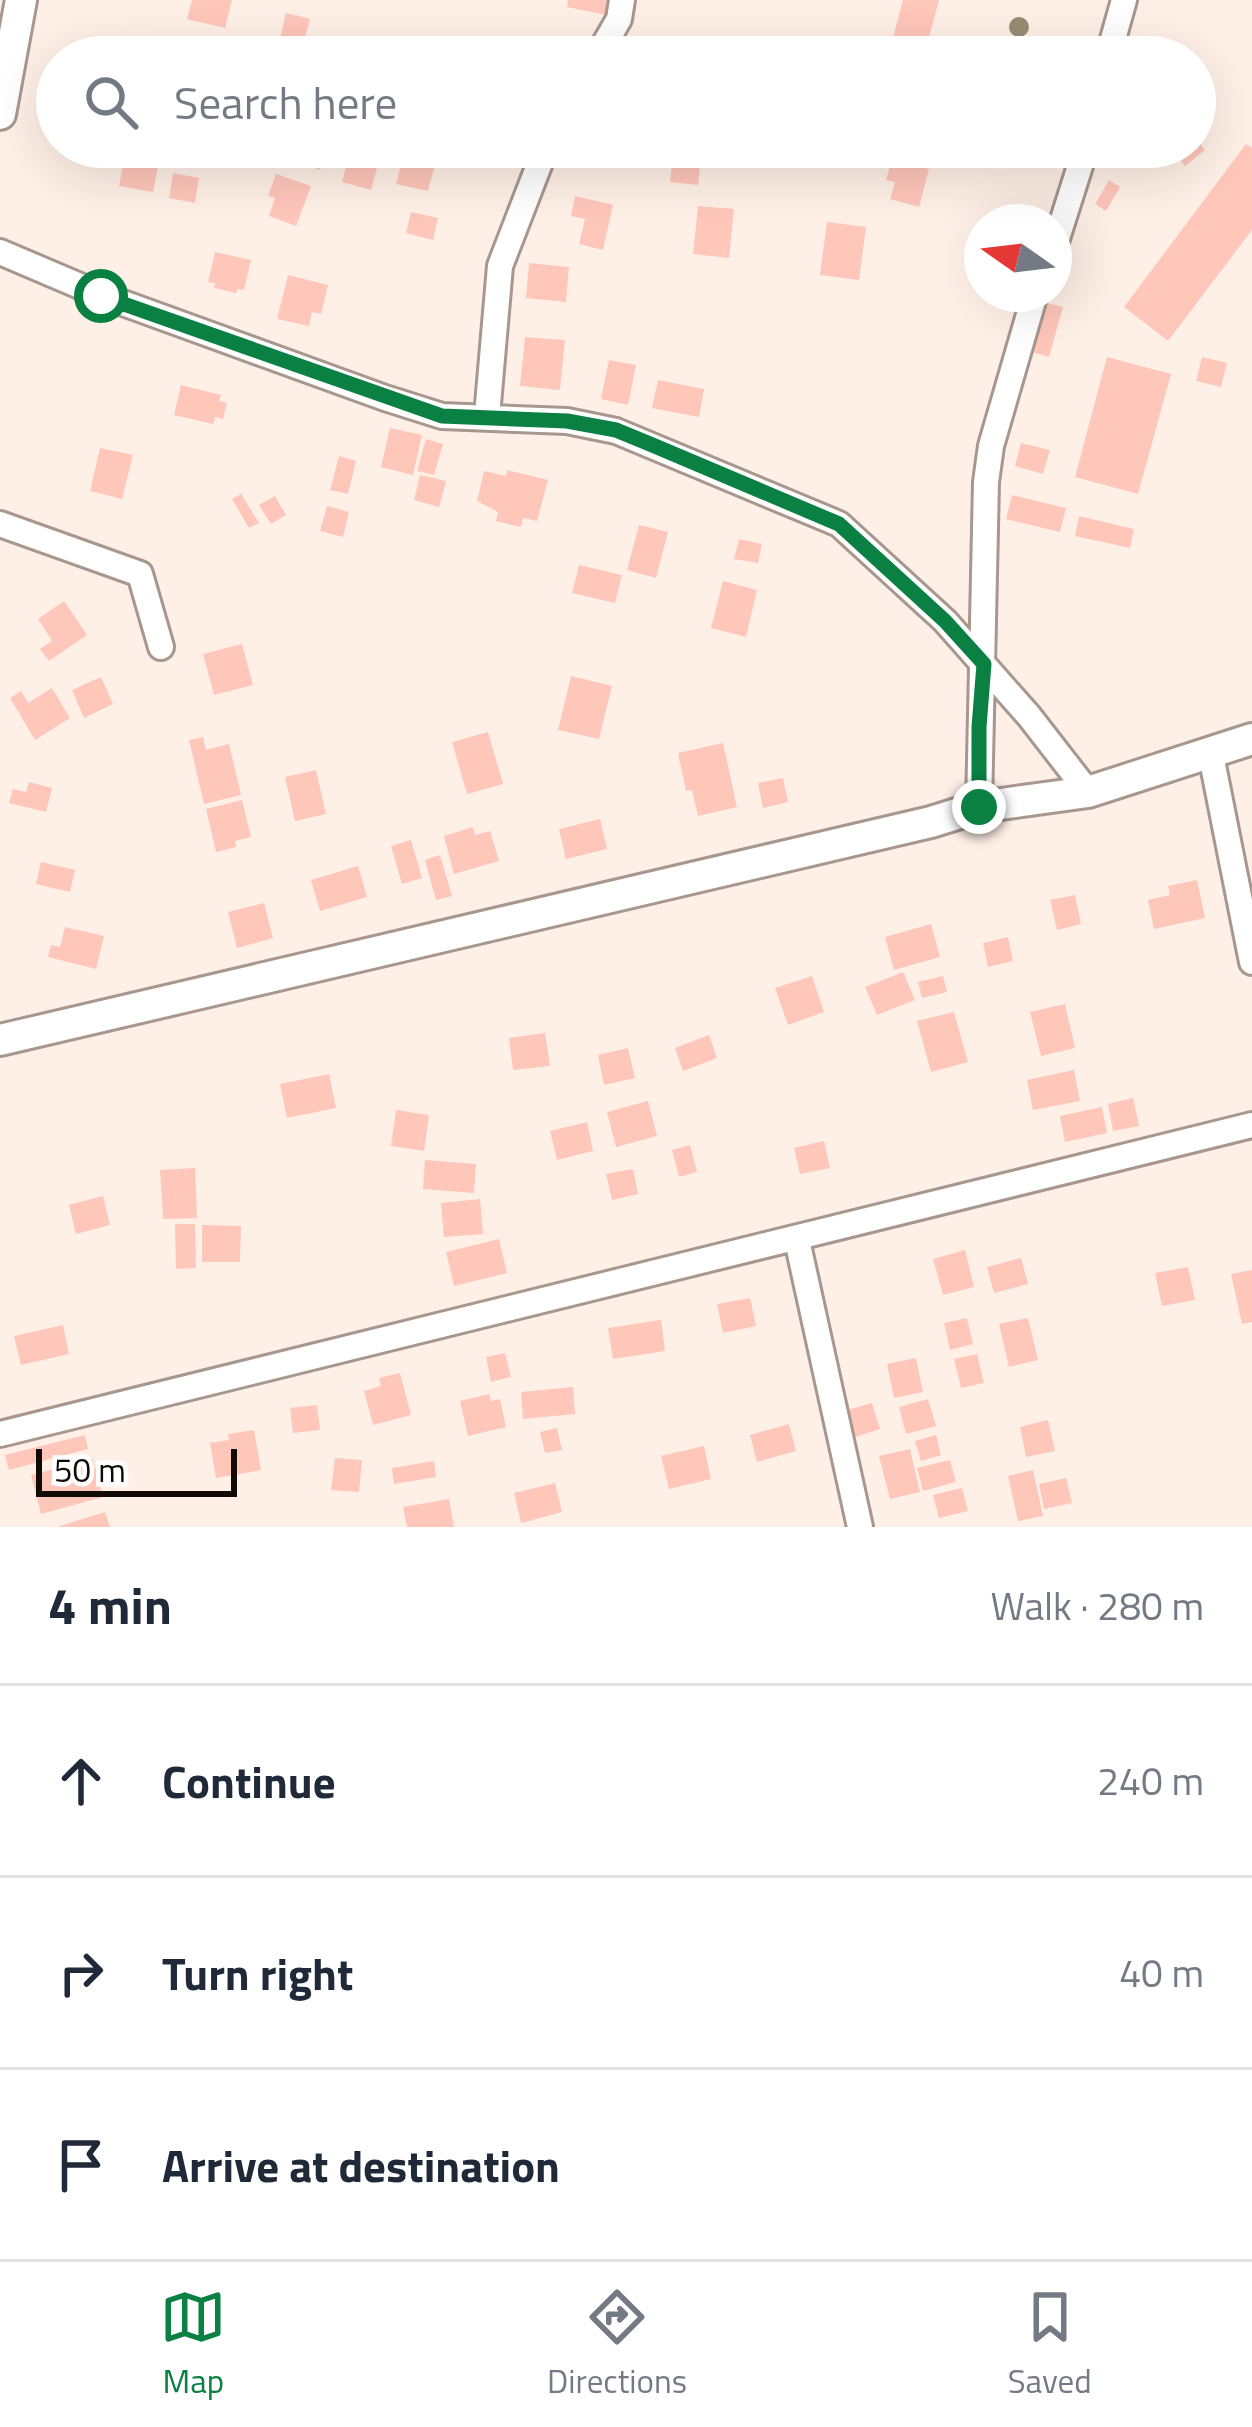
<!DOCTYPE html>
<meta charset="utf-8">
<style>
body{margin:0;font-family:"Titillium Web",sans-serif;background:#f2f2f3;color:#1f2937}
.compass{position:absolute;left:964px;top:204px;width:108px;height:108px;border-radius:50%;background:#fff;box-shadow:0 12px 48px #0002;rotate:284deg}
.scale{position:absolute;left:36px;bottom:30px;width:201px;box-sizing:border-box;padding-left:12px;border:6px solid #110b08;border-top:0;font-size:33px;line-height:42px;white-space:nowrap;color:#110b08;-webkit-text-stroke:9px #fff;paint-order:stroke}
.stop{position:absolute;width:36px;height:36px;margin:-27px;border:9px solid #0b8043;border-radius:50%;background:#fff}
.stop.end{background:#0b8043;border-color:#fff;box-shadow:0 3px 12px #0008}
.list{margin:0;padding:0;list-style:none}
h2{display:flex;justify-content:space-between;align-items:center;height:156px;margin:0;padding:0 48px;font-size:51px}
h2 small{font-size:39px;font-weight:400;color:#747a83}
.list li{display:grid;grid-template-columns:78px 1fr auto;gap:36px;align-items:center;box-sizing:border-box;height:192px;padding:0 48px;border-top:3px solid #e0e1e3}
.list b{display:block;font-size:45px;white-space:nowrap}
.list em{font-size:39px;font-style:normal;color:#747a83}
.icon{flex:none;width:66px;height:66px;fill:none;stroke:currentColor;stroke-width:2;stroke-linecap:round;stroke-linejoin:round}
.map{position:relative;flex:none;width:1252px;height:1527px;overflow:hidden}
.search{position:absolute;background:#fff;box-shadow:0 12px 48px #0002;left:36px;right:36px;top:36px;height:132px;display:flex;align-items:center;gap:30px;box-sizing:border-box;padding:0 42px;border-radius:66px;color:#747a83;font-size:45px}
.sheet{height:732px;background:#fff}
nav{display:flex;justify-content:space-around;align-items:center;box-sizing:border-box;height:168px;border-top:3px solid #e0e1e3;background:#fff;font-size:33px;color:#747a83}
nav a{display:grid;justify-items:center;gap:6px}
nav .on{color:#0b8043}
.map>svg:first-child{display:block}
.building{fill:#ffc6ba}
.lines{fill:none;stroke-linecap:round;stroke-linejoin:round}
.minor-casing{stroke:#a8978d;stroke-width:30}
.tertiary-casing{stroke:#a8978d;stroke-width:36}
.minor{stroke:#fff;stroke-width:24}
.tertiary{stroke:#fff;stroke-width:30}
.tree{fill:#978c73}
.route{stroke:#0b8043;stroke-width:15}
</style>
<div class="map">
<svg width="1252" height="1527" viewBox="0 0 1252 1527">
<rect width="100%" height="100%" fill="#fff0e7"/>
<path class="building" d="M192 0H232L225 28 187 19Z
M568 0H608L606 15 567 7Z
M903 0H939L926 49 892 41Z
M286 13 310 19 301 53 278 47Z
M1195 136 1205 150 1185 166 1171 147H1195Z
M1246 144 1252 148V230L1168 341 1124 307Z
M289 147H328L320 170 285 157Z
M351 147 381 153 371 190 342 182Z
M125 155 159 161 153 192 119 186Z
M673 155 701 157 698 185 670 182Z
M403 157 435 165 428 191 396 184Z
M892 159 929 169 919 207 890 199 895 182 886 180Z
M173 173 199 178 195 203 169 198Z
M276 174 311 186 296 226 269 216 275 198 268 196Z
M1109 180 1120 187 1106 211 1095 204Z
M575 196 613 205 603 250 579 244 585 219 571 216Z
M698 206 734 209 729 258 693 254Z
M411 212 438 218 433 240 406 233Z
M827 222 866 227 859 280 820 275Z
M215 252 251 260 244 290 238 289 236 293 214 288 215 283 208 282Z
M529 263 569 267 566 302 526 298Z
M288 275 328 285 321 314 312 312 309 326 277 319Z
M1039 301 1063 307 1049 357 1025 350Z
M525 337 565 340 560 390 520 386Z
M1107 357 1171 374 1138 494 1075 477Z
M1202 357 1227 363 1221 387 1196 381Z
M609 360 636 365 628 405 601 399Z
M658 380 704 389 699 417 652 408Z
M181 385 221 395 219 401 227 403 223 419 215 417 213 424 174 415Z
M390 428 422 435 413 475 381 467Z
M426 439 443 444 434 475 417 471Z
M1021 443 1050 450 1043 474 1015 466Z
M100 448 133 455 122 499 90 491Z
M339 456 356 461 348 494 330 490Z
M507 470 548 480 537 521 523 518 521 527 496 521 498 512 477 501 484 471 506 476Z
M420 475 446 481 439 507 414 500Z
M241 494 259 523 249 528 232 499Z
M1012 495 1066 508 1060 532 1006 519Z
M275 496 286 515 271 524 259 505Z
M327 506 349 512 343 537 320 531Z
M1079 516 1134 529 1130 548 1075 536Z
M639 525 668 532 656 578 627 570Z
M739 539 762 544 758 563 734 559Z
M579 565 622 575 615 603 572 593Z
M723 581 757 590 746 637 711 628Z
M64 601 87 635 49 661 40 649 52 641 38 619Z
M242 644 253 685 214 695 203 654Z
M571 676 612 686 599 739 558 730Z
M101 677 113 704 84 718 72 690Z
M52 688 70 718 35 740 10 698 21 691 28 703Z
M488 732 503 784 467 794 452 742Z
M203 737 206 750 229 744 241 795 204 804 189 740Z
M723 743 737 807 698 816 692 790 686 791 678 753Z
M316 770 326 814 295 821 285 777Z
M783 778 788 802 763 808 758 783Z
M29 782 52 788 46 812 9 803 13 789 26 792Z
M242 800 251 837 235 841 236 847 216 852 206 809Z
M600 819 607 849 566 859 559 829Z
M473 827 475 835 490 831 499 861 454 874 444 836Z
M411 840 422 878 402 884 391 846Z
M440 855 452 896 436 900 425 860Z
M41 862 75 870 70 892 36 884Z
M358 866 367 897 320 911 311 880Z
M1197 880 1205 918 1154 929 1148 900 1170 895 1168 886Z
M1075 895 1081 924 1057 930 1050 900Z
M264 903 273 938 237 948 228 912Z
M931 924 940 957 894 970 885 937Z
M65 927 104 936 96 969 48 957 51 945 60 947Z
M1008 937 1013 961 988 967 983 943Z
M903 972 915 1000 877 1015 865 987Z
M812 976 824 1012 788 1025 775 988Z
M943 976 947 992 922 998 918 982Z
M1065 1004 1075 1048 1041 1056 1030 1012Z
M954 1012 968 1062 931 1072 917 1021Z
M545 1033 550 1066 513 1070 509 1038Z
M709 1035 717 1058 683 1071 675 1048Z
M628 1048 635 1078 604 1085 598 1055Z
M1074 1070 1080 1101 1033 1110 1027 1080Z
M329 1074 336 1108 287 1118 280 1084Z
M1133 1098 1139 1126 1113 1131 1108 1104Z
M648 1101 657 1136 616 1147 607 1112Z
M1102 1107 1107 1133 1065 1142 1060 1116Z
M396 1110 429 1115 424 1151 391 1146Z
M587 1122 593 1151 557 1160 550 1131Z
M824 1141 830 1168 800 1174 794 1148Z
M690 1145 697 1172 679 1177 672 1150Z
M425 1160 476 1164 474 1193 423 1189Z
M195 1168 197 1218 163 1219 160 1170Z
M633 1169 638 1194 612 1200 606 1174Z
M103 1196 110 1225 76 1234 69 1205Z
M480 1199 483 1234 444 1237 441 1203Z
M175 1224H195L196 1268 176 1269Z
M202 1225 241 1226 240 1262H202Z
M499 1239 507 1273 454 1286 446 1252Z
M965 1250 974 1287 943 1295 933 1259Z
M1021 1258 1028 1284 994 1293 987 1267Z
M1188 1267 1195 1300 1162 1306 1155 1273Z
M1252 1270V1322L1242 1324 1231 1274Z
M750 1298 756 1326 723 1333 717 1304Z
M967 1318 973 1344 950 1350 944 1323Z
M1028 1318 1038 1360 1009 1367 999 1324Z
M661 1320 665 1351 613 1359 608 1328Z
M63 1325 69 1354 21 1365 14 1336Z
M505 1353 511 1377 491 1382 486 1357Z
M977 1354 984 1383 961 1388 954 1359Z
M916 1358 923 1392 894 1398 887 1364Z
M400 1373 411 1415 373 1425 364 1391 381 1386 379 1378Z
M573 1387 575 1414 523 1419 521 1392Z
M489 1394 491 1401 500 1399 506 1427 468 1436 460 1401Z
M928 1399 936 1426 906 1434 899 1407Z
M872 1403 880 1429 852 1438 844 1411Z
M317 1405 320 1430 293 1433 290 1408Z
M1048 1420 1055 1451 1026 1457 1020 1427Z
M789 1424 796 1451 757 1462 750 1435Z
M557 1428 562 1450 545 1453 540 1432Z
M254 1430 261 1470 216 1478 210 1443 229 1440 228 1434Z
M85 1435 88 1449 9 1470 5 1455Z
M936 1435 941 1455 921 1461 915 1441Z
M704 1446 711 1479 669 1489 661 1456Z
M910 1449 920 1492 890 1499 879 1456Z
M335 1458 362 1460 359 1492 331 1490Z
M93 1459 103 1497 41 1514 31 1475Z
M950 1460 956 1482 923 1491 917 1468Z
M434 1461 436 1477 394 1484 392 1468Z
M1033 1470 1043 1516 1018 1521 1008 1476Z
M1066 1478 1072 1503 1044 1509 1039 1484Z
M555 1483 562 1512 521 1523 514 1493Z
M962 1488 968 1511 939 1518 933 1495Z
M449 1499 454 1527H407L403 1507Z
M105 1512 110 1527H60V1526Z"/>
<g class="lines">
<defs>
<path id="minor" d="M597 57 619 19 622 0
M1108 57 1124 0
M1054 248 1086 147
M0 252 101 295 385 398 442 416 567 421 616 431 839 524 945 621 1029 716 1088 792
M487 416 500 266 546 147
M0 524 140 574 161 647
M1210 750 1252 962
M979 807 986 482 991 446 1035 294
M797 1240 860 1527
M0 1434 1252 1125"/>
<path id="tertiary" d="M0 114 21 0
M0 1040 931 822 979 807 1088 792 1252 739"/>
</defs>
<use href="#minor" class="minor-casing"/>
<use href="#tertiary" class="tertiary-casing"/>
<use href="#minor" class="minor"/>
<use href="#tertiary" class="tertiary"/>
</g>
<circle class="tree" cx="1019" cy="27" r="10"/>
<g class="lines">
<path class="route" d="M101 296 442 416 567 421 616 430 650 444 839 524 945 621 984 664 979 727V807"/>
</g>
</svg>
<svg class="compass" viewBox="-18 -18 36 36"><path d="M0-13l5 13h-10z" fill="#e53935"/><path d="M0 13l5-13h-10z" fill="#747a83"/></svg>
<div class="scale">50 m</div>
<div class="stop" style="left:101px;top:296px"></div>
<div class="stop end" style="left:979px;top:807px"></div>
<div class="search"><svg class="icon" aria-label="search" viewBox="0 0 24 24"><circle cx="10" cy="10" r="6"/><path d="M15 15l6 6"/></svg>Search here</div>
</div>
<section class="sheet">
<h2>4 min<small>Walk · 280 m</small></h2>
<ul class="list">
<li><svg class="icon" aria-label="ahead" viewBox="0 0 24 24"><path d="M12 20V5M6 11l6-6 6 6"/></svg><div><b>Continue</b></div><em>240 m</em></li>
<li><svg class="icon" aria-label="right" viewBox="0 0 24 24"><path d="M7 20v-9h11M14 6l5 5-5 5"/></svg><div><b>Turn right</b></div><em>40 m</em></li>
<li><svg class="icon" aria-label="arrive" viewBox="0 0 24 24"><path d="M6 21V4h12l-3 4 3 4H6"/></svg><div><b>Arrive at destination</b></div></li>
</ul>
</section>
<nav>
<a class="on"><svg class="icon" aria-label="map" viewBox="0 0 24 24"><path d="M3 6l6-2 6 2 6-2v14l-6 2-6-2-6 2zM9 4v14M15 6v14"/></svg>Map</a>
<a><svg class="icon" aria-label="directions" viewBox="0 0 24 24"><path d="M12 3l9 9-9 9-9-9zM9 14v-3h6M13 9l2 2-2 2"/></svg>Directions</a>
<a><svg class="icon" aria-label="saved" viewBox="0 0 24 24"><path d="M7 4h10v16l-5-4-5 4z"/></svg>Saved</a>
</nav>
